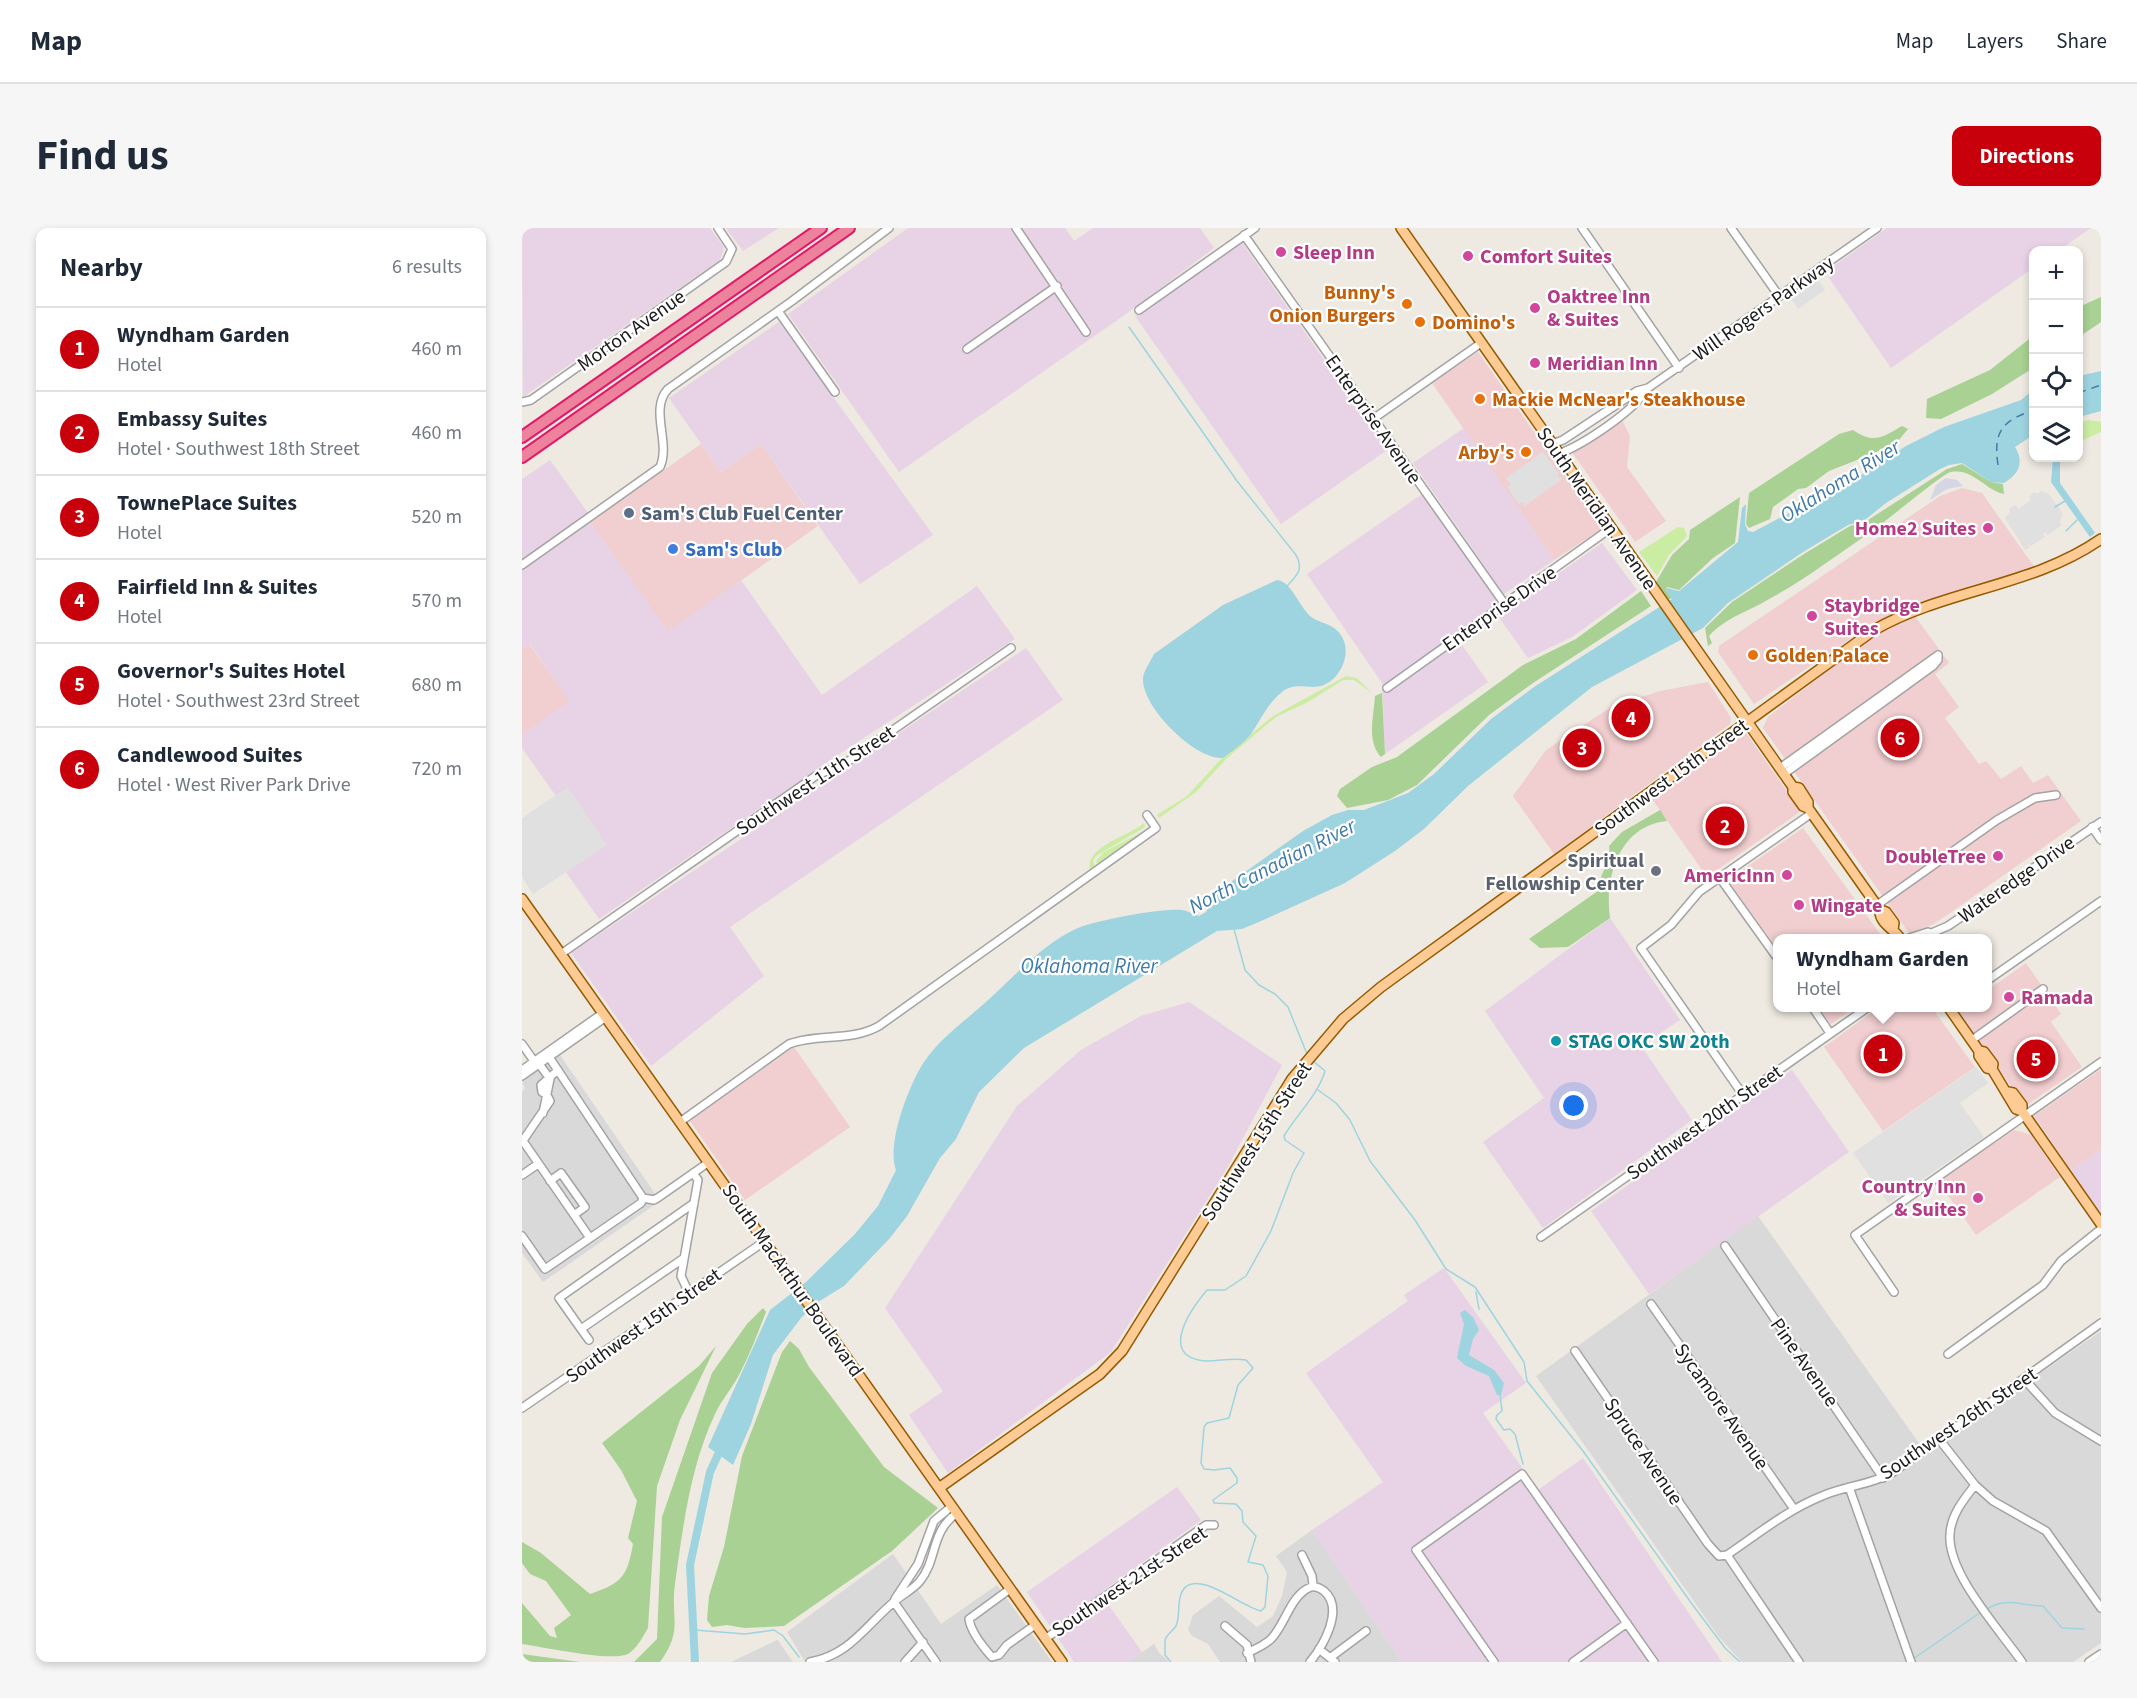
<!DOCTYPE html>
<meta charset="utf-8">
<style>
body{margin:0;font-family:"Source Sans 3",sans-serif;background:#f6f6f7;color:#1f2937}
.controls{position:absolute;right:18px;top:18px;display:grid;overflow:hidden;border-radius:12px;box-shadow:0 3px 9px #0003}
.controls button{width:54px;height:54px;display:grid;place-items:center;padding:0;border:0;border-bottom:2px solid #e0e1e3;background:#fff;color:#1f2937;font:30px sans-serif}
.you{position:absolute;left:1052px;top:878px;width:21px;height:21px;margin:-15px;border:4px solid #fff;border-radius:50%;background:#1a73e8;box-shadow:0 0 0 9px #1a73e833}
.badge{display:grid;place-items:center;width:39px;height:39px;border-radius:50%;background:#c8000b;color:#fff;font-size:20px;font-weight:700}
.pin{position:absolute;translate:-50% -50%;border:3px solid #fff;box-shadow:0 2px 6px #0006}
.popup{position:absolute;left:1251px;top:706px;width:219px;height:78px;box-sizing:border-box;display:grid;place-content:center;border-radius:12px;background:#fff;filter:drop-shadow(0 2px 4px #0005);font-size:20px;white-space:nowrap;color:#747a83}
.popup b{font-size:22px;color:#1f2937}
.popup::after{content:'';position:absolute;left:50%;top:100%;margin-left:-12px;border:12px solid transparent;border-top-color:#fff}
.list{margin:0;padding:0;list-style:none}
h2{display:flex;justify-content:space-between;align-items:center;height:78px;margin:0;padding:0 24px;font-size:26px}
h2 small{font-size:20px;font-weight:400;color:#747a83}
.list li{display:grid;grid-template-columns:39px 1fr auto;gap:18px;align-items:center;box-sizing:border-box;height:84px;padding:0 24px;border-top:2px solid #e0e1e3}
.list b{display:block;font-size:22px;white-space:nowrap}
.list p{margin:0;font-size:20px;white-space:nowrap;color:#747a83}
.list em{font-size:20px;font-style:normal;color:#747a83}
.icon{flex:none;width:33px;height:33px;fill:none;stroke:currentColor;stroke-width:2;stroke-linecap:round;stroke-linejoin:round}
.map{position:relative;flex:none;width:1579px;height:1434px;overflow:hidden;border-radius:12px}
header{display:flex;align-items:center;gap:36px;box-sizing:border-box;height:84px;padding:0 30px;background:#fff;border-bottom:2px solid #e0e1e3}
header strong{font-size:28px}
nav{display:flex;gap:33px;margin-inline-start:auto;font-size:21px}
.intro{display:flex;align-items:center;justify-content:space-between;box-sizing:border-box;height:144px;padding:0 36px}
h1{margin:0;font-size:42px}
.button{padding:15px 27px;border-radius:12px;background:#c8000b;color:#fff;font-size:21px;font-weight:700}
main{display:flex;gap:36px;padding:0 36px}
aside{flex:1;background:#fff;border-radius:12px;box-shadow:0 3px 9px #0003}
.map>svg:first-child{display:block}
.residential{fill:#dad9d9}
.commercial{fill:#f1cecf}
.industrial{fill:#e8d2e5}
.grass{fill:#cbeda3}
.forest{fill:#a8d193}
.parking{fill:#e0e0e0}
.plaza{fill:#d5d6e4}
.water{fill:#9ed4e0}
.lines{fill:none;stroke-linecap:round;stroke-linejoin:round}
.stream{stroke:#9ed4e0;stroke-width:1.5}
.river{stroke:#9ed4e0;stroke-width:8}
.ferry{stroke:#407ba9;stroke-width:1.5;stroke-dasharray:8 6;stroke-linecap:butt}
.minor-casing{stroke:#a3a3a3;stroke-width:10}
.major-casing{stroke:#945b00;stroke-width:12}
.highway-casing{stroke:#e21869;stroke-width:14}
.minor{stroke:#fff;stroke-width:7}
.major{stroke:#ffcb95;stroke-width:9}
.highway{stroke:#ec829c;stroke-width:10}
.hotel-dot{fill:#d1479c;stroke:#fff;stroke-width:2}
.food-dot{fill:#e8710a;stroke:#fff;stroke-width:2}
.service-dot{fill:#5c6f8a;stroke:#fff;stroke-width:2}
.shop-dot{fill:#3f7fe0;stroke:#fff;stroke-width:2}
.worship-dot{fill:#6b7280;stroke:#fff;stroke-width:2}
.culture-dot{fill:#0f9aa8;stroke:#fff;stroke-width:2}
.labels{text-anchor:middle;stroke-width:4.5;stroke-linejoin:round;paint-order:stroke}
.hotel-label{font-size:20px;font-weight:bold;fill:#b23c85;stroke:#fff;text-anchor:start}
.food-label{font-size:20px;font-weight:bold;fill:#c56008;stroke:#fff;text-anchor:start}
.street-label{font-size:20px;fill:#1c1c1c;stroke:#fff}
.service-label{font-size:20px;font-weight:bold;fill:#4e5e75;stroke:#fff;text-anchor:start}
.shop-label{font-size:20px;font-weight:bold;fill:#366cbe;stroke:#fff;text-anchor:start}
.worship-label{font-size:20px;font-weight:bold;fill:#5b616d;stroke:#fff;text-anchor:end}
.culture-label{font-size:20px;font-weight:bold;fill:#0d838f;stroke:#fff;text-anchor:start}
.water-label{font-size:21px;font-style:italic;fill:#407ba9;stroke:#fff}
</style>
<header>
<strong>Map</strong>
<nav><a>Map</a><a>Layers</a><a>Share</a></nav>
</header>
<div class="intro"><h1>Find us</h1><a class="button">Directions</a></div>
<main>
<aside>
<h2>Nearby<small>6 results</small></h2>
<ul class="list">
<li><span class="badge">1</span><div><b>Wyndham Garden</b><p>Hotel</p></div><em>460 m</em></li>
<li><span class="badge">2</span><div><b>Embassy Suites</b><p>Hotel · Southwest 18th Street</p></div><em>460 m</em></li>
<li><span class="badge">3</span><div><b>TownePlace Suites</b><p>Hotel</p></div><em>520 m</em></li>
<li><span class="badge">4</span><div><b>Fairfield Inn &amp; Suites</b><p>Hotel</p></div><em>570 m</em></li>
<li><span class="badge">5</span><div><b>Governor's Suites Hotel</b><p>Hotel · Southwest 23rd Street</p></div><em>680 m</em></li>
<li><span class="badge">6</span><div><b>Candlewood Suites</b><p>Hotel · West River Park Drive</p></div><em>720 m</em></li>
</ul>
</aside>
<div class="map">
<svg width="1579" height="1434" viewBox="0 0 1579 1434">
<rect width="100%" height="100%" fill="#eee9e1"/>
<path class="residential" d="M38 827 138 973 21 1054 0 1025V864L3 860 0 854Z
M1236 988 1404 1225 1579 1103V1415L1551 1434H1220L1197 1409 1014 1148Z
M790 1302 880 1434H698L686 1416 670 1408 666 1402 671 1387 697 1368 735 1399 751 1388 760 1368 765 1344 754 1328Z
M371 1326 419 1396 475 1357 530 1434H283L265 1404Z
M255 1411 271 1434H209L255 1412Z
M632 1416 637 1425 648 1434H606Z"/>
<path class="commercial" d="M956 124 1080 301 1032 332 910 155Z
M1099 190 1108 208 1105 239 1144 293 1113 314 1050 224Z
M179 216 199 244 239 216 296 298 146 404 68 294Z
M1440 260 1460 265 1513 340 1386 378 1337 405 1232 476 1196 424 1197 418 1418 268Z
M1393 388 1427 435 1413 446 1437 479 1423 490 1457 536 1464 533 1479 551 1499 538 1511 555 1526 547 1559 593 1425 687 1410 697 1387 705 1241 500 1246 489 1331 423 1361 403Z
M7 416 48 473 0 507V421Z
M1186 454 1209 490 1208 496 1032 626 991 568 1024 522 1089 479 1138 463Z
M1224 505 1279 583 1185 649 1130 571Z
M1281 600 1361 710H1256V722L1206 652Z
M1504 735 1539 786 1529 794 1560 839 1503 878 1436 782 1441 780H1466V762Z
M1297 780H1332L1309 796Z
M1356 780H1410L1453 839 1361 903 1302 819Z
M272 819 328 899 223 972 168 893Z
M1579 841V921L1549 942 1512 888Z
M1492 902 1507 906 1512 911 1538 949 1454 1007 1416 953Z"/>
<path class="industrial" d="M0 0H188L202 19 198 32 1 169Z
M204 0H257L221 23Z
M386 0H543L552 13 571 0H678L692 20 604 86 377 244 266 86Z
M1365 0H1569L1537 22H1512L1511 40 1369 140 1303 44Z
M719 13 865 222 759 296 613 88Z
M257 94 411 307 338 356 239 216 199 244 147 170Z
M942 200 1032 332 982 366 891 235Z
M28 232 66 285 0 331V251Z
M900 266 977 377 933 407 966 454 863 526 860 455 785 346Z
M68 294 146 403 219 352 300 467 455 358 493 411 299 538 77 691 44 644 84 617 46 560 34 568 0 520V507L47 473 8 416 0 421V342Z
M1080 315 1115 362 1050 409 1006 430 976 388Z
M504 420 541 472 208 699 242 748 129 838 49 725Z
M1088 690 1158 792 1119 818 1170 892 1021 1000 961 914 1022 870 963 783Z
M667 774 760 837 704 942 589 1124 426 1245 387 1187 421 1163 363 1080 495 878 559 822 619 788Z
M1270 842 1327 924 1127 1066 1069 983Z
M1579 921V986L1549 942Z
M922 1040 1004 1155 961 1185 1016 1262 1061 1230 1200 1434H880L790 1302 861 1254 784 1145 886 1073 882 1067Z
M655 1259 679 1292 578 1365 620 1424 606 1434H552L505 1364Z"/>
<path class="grass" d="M1567 192 1579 194V204L1557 214V195Z
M1156 299 1162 300 1165 308 1147 327 1135 348 1117 324Z
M824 448 835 450 850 465 832 452H821L786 474 754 489 705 530 674 564 637 590 635 587 665 568 699 531 751 488Z
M622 595 623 599 574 628 571 633 573 639 568 643C562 618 606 609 622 595Z
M622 603 619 607 576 638 574 633 582 624Z"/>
<path class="forest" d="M1579 69V94L1557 109V79Z
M1511 108V140L1470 166 1419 191 1404 190 1405 171 1468 142Z
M1380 198 1386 201 1376 213 1353 225 1307 243 1284 260 1276 261 1251 279 1248 291 1227 300 1224 296 1227 265 1317 206 1331 202C1352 216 1359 210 1380 198Z
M1440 236 1469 254 1481 256 1482 266C1463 262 1451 240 1429 244 1421 245 1362 295 1349 304 1316 326 1284 351 1249 370 1228 383 1204 389 1187 408L1190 415 1186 418 1183 400 1210 374 1282 326 1328 298 1343 294 1425 241Z
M1218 269 1213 315 1191 330 1157 362 1145 359 1144 362 1150 370 1146 372 1134 354 1150 327 1167 311 1168 302Z
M1119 363 1129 378 1011 455 967 487 895 557 866 572 825 580 815 568 818 561 850 539 875 529 1001 437 1054 411Z
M860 465 863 526 859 529C844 512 852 488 853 468Z
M1138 582 1145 593C1098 597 1082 649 1088 690L1046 719 1018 720 1007 711 1076 663C1077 645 1090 634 1087 618L1100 604Z
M241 1080 244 1084C236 1104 229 1124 219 1143 212 1158 200 1171 193 1186 168 1239 161 1299 153 1356 148 1390 162 1401 138 1434H112L135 1411 140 1289 190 1145 225 1096Z
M268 1113 277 1121 287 1139 362 1239 416 1280 370 1323 262 1398 223 1400 205 1397 190 1399 185 1392 187 1368 202 1319 220 1228 260 1124Z
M194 1118 158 1192 135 1258 126 1400C120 1410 116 1419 106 1426 89 1434 22 1419 0 1416V1375L28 1408 35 1410 32 1400 49 1387 24 1353 8 1346 0 1335V1314L19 1325 68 1366C100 1355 105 1349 111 1316L106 1310 115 1273 99 1242 80 1215 177 1138Z
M0 1426 58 1434H0Z"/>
<path class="parking" d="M1296 52 1303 62 1276 81 1269 70Z
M1021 224 1037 246 1035 248 1040 251 1003 278 1000 274 997 276 985 259 989 257 984 250Z
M1519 263 1527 266 1541 286 1538 294 1540 297 1526 307 1523 304 1521 306 1523 309 1509 318 1506 316 1507 320 1503 322 1483 290 1488 284 1487 280 1494 277 1496 281 1509 272 1507 269 1512 264 1515 266Z
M46 559 85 617 11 666 0 649V590Z
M1454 839 1466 855 1438 875 1462 909 1366 975 1331 925Z"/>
<path class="plaza" d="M1424 250 1435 252 1441 258 1425 261 1408 272 1414 257Z"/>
<path class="water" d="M1579 143V183L1557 189V148Z
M1511 162V207L1493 219C1503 235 1496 247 1482 255L1469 254 1440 235 1427 237 1418 241 1364 275 1343 292 1326 297 1281 324 1206 375 1181 400 1070 459 946 558 902 601 873 623 823 655 739 693 720 701 695 703 502 820 457 864 434 911 418 930 385 988 368 1010 322 1058 296 1074 279 1090 251 1127 229 1196 211 1237 186 1219 248 1082 284 1054 333 1006 356 978 374 942C364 916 387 857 402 834 418 810 443 793 464 774 492 749 521 715 556 700 576 692 639 680 660 682 665 683 672 686 677 688L684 684 696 663 781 603 810 587 826 582H842L886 565 912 546 969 491 1012 459 1150 371 1144 362 1145 360 1157 363 1216 314 1220 280 1224 276 1223 296 1226 303 1231 304 1336 249 1384 218 1422 199 1499 172Z
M1531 230H1538V255L1573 305 1568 309 1529 254Z
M755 352C769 353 777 378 788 388 795 394 805 395 812 400 833 415 823 448 802 457 788 463 773 452 759 465 745 476 739 492 729 506 722 515 710 523 701 530 673 532 620 479 621 451 621 443 629 433 632 426L701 377Z
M943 1082 951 1089 957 1102 951 1111 947 1127 972 1142 982 1155 979 1167H975L967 1148 944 1138 935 1130 942 1096 938 1085Z"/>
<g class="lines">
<path class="stream" d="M607 99 715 253 774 327C782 342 775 347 765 358
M1533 279 1543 273
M1544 303 1555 292
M712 701 723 742 737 757 753 766 766 779 785 826
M796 862 814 875 828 892 848 933 893 992 924 1041 953 1059 1002 1134 1005 1153 1061 1223 1170 1376 1203 1420 1218 1434
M954 1064 957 1081
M978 1166 980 1183 975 1187 974 1191 982 1202 988 1201 993 1206 1001 1236
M1463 1382C1485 1368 1497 1378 1521 1378L1540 1400 1562 1401
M173 1402 223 1406 252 1402 261 1408 277 1429
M1391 1431 1459 1384
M649 1434 643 1427V1412C645 1406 651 1403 654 1398 659 1387 654 1372 661 1362 675 1340 721 1380 739 1383L743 1379 746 1348 741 1337 726 1334 734 1308 721 1294 720 1283 714 1276 692 1275 691 1272 715 1255V1250L708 1240 692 1242 682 1241 679 1235 682 1199 685 1195 707 1190 716 1157 731 1140 724 1132C707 1129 696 1134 682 1133 636 1128 669 1081 685 1062H703L724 1048 749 1003 771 945 782 925 763 912 762 908C775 886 796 867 803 843L790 832"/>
<path class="river" d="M173 1434 168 1337 188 1244 200 1218"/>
<path class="ferry" d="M1556 165 1579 157
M1476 237C1471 203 1480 193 1512 182"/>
<defs>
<path id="minor" d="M494 0 564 104
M1060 0 1157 140
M1209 0 1257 68
M722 7 982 375
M617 82 733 0
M256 83 313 164
M445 121 535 58
M0 174 9 172 204 34 210 21 196 0
M851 191 959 115
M1030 216 1041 212 1115 163 1126 160 1355 0
M1036 226C1061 217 1112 183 1126 160
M0 337 138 239C149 215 127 181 146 161L270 73 367 0
M865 460 1089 300
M1258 540 1416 427
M1262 546 1411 438 1416 432V427
M1570 599 1579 612
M1198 650 1256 731
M1355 677 1475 592 1513 570 1534 567
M1387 710 1406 704
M1398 710 1426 698 1579 594
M39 726 295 547 322 536 489 420
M1466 752 1579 673
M1291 780 1308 805
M1450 812 1521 761
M0 816 14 836
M15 833 28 851 21 885
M0 842 81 785
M0 848 84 789
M1221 867 1119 720 1149 697 1177 664 1290 585
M158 894 267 816C296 805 329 814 357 798L634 600 625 587
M1 913 68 1010
M0 914 28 873 25 867 20 864 19 857 36 842
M0 947 16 936
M28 953 39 945 63 979 52 987
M121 970 132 972 137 969 187 934
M0 1008 23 1041 119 975 121 970 27 829
M1019 1009 1345 780
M1203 1018 1361 1250
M162 1030 59 1101 37 1070 172 975
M1372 1064 1333 1007 1579 834
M167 1065 159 1048 176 952 171 945
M1129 1076 1272 1281
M59 1101 67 1112
M1053 1123 1186 1316 1197 1328 1205 1327C1236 1306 1265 1282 1300 1268 1323 1258 1348 1257 1370 1245L1579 1095
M1426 1126 1521 1057 1539 1033 1579 1001
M1502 1151 1533 1185 1579 1213
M0 1180 243 1013
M1417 1211 1453 1257 1471 1273 1524 1303 1579 1380
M1453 1257C1442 1271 1429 1287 1428 1306 1425 1345 1477 1401 1500 1434
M1327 1259 1389 1434
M780 1327 790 1348 791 1358
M1205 1327 1277 1434
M488 1361 447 1391C449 1404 461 1419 470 1429L477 1427 485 1417 513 1397
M373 1371 396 1336 412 1293 430 1278
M372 1374 414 1434
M703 1398 725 1417 729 1434
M523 1411 684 1297H692
M797 1421 813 1434
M725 1425C734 1421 743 1417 749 1411 763 1397 769 1366 789 1359 794 1358 798 1360 802 1363 823 1381 801 1418 788 1434
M809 1429 844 1403
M288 1434C328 1427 344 1397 373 1373 381 1366 392 1361 398 1353 416 1331 408 1304 435 1285
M383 1434 401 1414
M972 1434 894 1322 1000 1246 1132 1434
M1051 1434 1105 1395
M1567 1434 1579 1426"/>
<path id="major" d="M879 0 1271 559V564L1281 578 1286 580 1358 682C1357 695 1372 701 1378 710
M1271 559 1277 560 1286 574V580
M0 671 540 1434
M1358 682 1364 684 1372 695 1371 701
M1427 780 1457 823V828L1465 840 1470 841
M1457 823 1462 824 1471 836 1470 841 1494 881 1500 883
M1486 864 1491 865 1500 877V883L1579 996
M417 1260 578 1146 600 1123 770 851 821 791 859 759 1352 402C1424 361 1510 359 1579 311"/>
<path id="highway" d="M0 209 299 0
M0 229 327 0"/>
</defs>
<use href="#minor" class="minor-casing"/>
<use href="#major" class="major-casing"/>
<use href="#highway" class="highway-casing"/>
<use href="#minor" class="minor"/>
<use href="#major" class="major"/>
<use href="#highway" class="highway"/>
</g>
<g class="hotel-dot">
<circle cx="759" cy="24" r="6"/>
<circle cx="946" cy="28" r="6"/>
<circle cx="1013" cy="80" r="6"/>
<circle cx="1013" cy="135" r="6"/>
<circle cx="1466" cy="300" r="6"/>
<circle cx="1290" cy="388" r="6"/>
<circle cx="1476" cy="628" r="6"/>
<circle cx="1265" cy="647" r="6"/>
<circle cx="1277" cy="677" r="6"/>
<circle cx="1487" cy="769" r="6"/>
<circle cx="1456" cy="970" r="6"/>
</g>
<g class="food-dot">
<circle cx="885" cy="76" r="6"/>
<circle cx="898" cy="94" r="6"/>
<circle cx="958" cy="171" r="6"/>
<circle cx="1004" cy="224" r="6"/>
<circle cx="1231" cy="427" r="6"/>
</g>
<circle class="service-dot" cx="107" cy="285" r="6"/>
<circle class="shop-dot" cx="151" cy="321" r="6"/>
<circle class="worship-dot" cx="1134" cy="643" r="6"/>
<circle class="culture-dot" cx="1034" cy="813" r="6"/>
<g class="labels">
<g class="hotel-label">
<text x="771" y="31">Sleep Inn</text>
<text x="958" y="35">Comfort Suites</text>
<text x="1025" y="75">Oaktree Inn<tspan x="1025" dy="23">&amp; Suites</tspan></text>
<text x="1025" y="142">Meridian Inn</text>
<text x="1454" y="307" text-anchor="end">Home2 Suites</text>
<text x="1302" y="384">Staybridge<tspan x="1302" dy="23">Suites</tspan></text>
<text x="1464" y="635" text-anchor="end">DoubleTree</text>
<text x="1253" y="654" text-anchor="end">AmericInn</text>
<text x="1289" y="684">Wingate</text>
<text x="1499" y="776">Ramada</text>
<text x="1444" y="965" text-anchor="end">Country Inn<tspan x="1444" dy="23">&amp; Suites</tspan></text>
</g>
<g class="food-label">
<text x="873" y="71" text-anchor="end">Bunny's<tspan x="873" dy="23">Onion Burgers</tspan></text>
<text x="910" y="101">Domino's</text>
<text x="970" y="178">Mackie McNear's Steakhouse</text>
<text x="992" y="231" text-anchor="end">Arby's</text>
<text x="1243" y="434">Golden Palace</text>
</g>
<g class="street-label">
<text transform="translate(1241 80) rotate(-35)" y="7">Will Rogers Parkway</text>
<text transform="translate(109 102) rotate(-35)" y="7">Morton Avenue</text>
<text transform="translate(852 191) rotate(55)" y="7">Enterprise Avenue</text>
<text transform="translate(1075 280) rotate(55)" y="7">South Meridian Avenue</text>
<text transform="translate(977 380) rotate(-35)" y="7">Enterprise Drive</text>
<text transform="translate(1149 549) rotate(-36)" y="7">Southwest 15th Street</text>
<text transform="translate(293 552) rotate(-33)" y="7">Southwest 11th Street</text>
<text transform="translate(1494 651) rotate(-35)" y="7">Wateredge Drive</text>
<text transform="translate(1182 894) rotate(-35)" y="7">Southwest 20th Street</text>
<text transform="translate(734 913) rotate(-57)" y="7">Southwest 15th Street</text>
<text transform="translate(271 1052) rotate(55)" y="7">South MacArthur Boulevard</text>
<text transform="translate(121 1097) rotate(-35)" y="7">Southwest 15th Street</text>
<text transform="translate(1283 1134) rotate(55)" y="7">Pine Avenue</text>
<text transform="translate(1200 1178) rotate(55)" y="7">Sycamore Avenue</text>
<text transform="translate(1436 1195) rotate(-34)" y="7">Southwest 26th Street</text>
<text transform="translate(1122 1223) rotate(56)" y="7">Spruce Avenue</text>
<text transform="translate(607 1353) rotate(-34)" y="7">Southwest 21st Street</text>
</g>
<g class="service-label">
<text x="119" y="292">Sam's Club Fuel Center</text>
</g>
<g class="shop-label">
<text x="163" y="328">Sam's Club</text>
</g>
<g class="worship-label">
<text x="1122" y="639">Spiritual<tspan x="1122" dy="23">Fellowship Center</tspan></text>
</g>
<g class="culture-label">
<text x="1046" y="820">STAG OKC SW 20th</text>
</g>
<g class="water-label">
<text transform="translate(1318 253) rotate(-32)" y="7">Oklahoma River</text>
<text transform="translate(750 638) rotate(-27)" y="7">North Canadian River</text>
<text x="567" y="745">Oklahoma River</text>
</g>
</g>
</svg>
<div class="controls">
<button>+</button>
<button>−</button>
<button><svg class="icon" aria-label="locate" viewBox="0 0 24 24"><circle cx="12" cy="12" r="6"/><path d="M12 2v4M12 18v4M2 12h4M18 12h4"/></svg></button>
<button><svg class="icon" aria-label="layers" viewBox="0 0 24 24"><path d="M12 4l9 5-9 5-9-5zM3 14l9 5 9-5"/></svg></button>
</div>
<div class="you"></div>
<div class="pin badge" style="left:1361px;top:826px">1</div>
<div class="popup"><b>Wyndham Garden</b>Hotel</div>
<div class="pin badge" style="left:1203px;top:598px">2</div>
<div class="pin badge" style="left:1060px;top:520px">3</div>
<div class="pin badge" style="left:1109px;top:490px">4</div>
<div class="pin badge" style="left:1514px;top:831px">5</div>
<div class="pin badge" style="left:1378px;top:510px">6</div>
</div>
</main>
